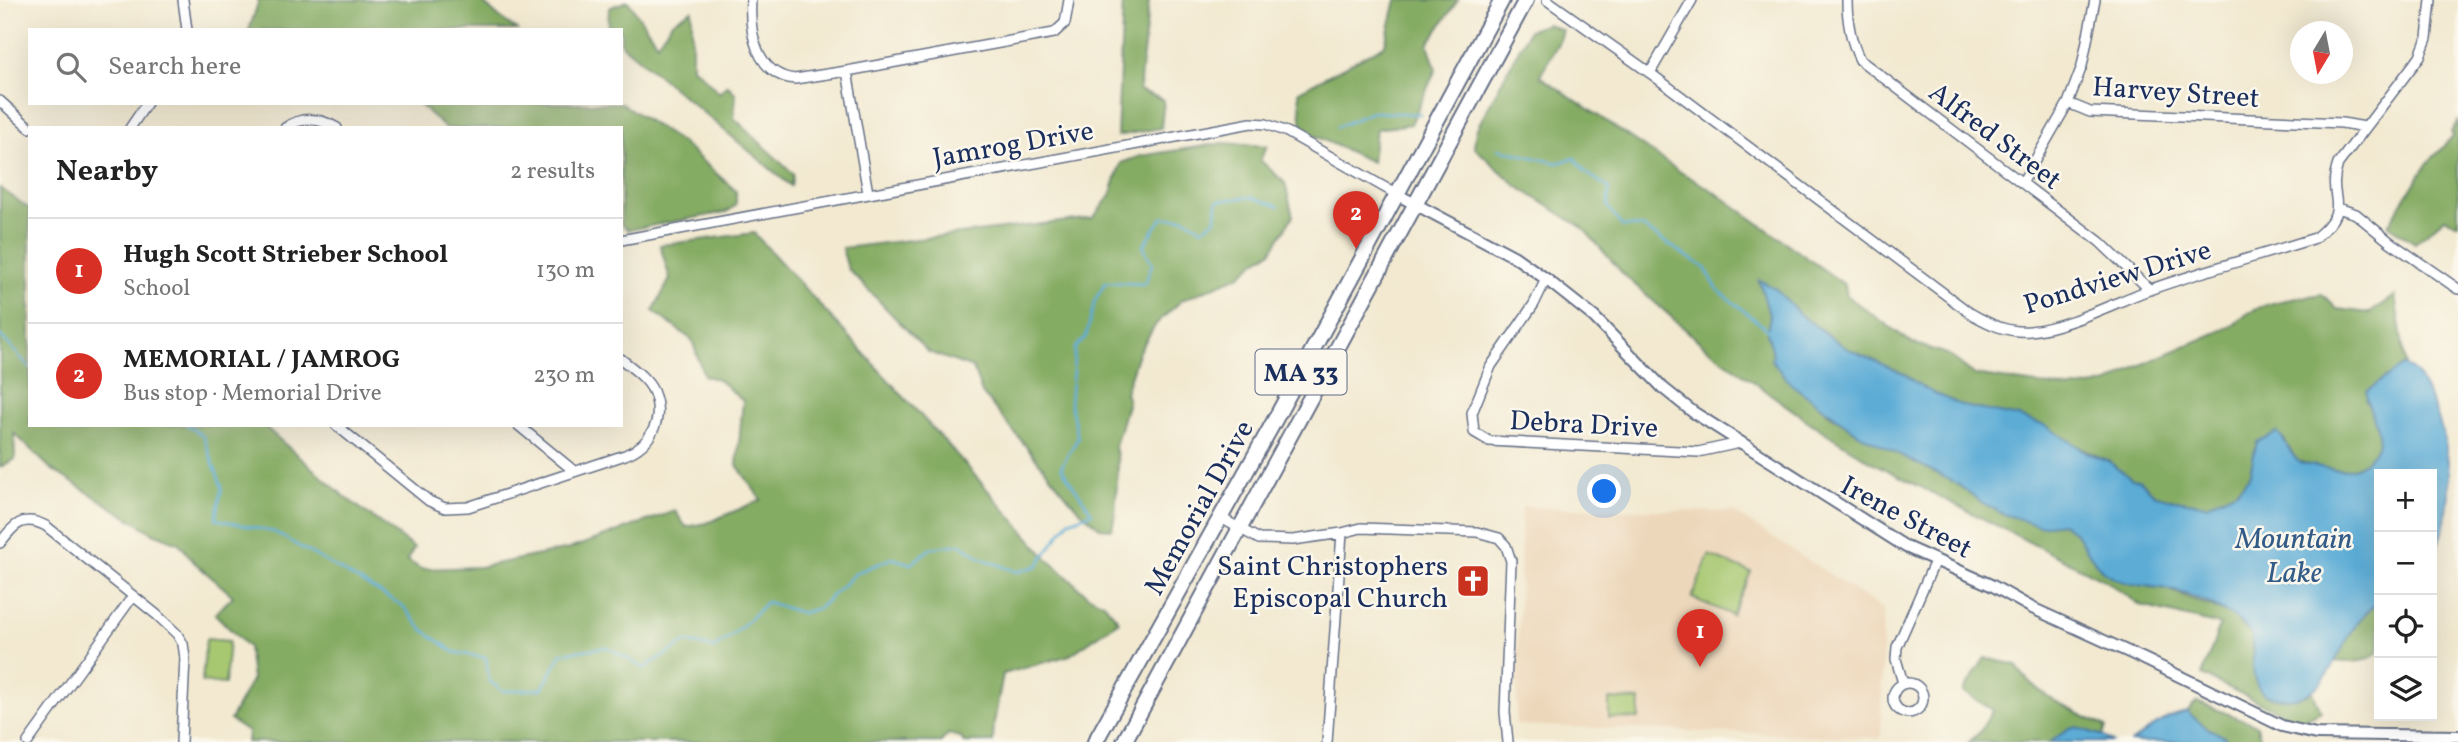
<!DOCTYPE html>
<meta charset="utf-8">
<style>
body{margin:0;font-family:Vollkorn,serif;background:#f6f6f6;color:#222}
.controls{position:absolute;right:21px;bottom:21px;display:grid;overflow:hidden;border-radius:0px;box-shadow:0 7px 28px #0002}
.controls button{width:63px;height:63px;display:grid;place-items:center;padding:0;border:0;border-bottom:2px solid #e0e0e0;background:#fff;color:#222;font:35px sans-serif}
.compass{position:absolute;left:2290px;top:21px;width:63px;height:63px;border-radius:50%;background:#fff;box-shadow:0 7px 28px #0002;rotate:190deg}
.you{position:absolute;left:1605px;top:492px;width:24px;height:24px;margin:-18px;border:5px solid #fff;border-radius:50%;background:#1a73e8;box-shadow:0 0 0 10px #1a73e833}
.badge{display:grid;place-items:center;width:46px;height:46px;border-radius:50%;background:#d93025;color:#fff;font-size:23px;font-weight:700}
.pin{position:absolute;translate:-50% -58px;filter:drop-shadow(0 2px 4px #0008)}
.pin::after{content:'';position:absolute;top:37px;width:24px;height:21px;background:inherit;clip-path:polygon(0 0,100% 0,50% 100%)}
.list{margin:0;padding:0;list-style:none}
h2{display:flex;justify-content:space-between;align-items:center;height:91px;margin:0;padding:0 28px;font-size:30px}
h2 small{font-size:23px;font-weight:400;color:#767676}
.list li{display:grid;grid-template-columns:46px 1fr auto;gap:21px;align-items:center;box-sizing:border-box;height:105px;padding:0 28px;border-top:2px solid #e0e0e0}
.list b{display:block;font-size:26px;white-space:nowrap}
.list p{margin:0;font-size:23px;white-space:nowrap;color:#767676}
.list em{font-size:23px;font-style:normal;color:#767676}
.icon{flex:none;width:38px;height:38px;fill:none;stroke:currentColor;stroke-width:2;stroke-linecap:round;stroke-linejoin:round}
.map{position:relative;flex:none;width:2458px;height:742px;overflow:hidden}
.search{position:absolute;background:#fff;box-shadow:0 7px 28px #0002;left:28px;top:28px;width:595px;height:77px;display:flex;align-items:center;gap:18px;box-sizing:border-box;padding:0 24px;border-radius:0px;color:#767676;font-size:26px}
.panel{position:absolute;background:#fff;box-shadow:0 7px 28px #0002;left:28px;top:126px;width:595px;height:301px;border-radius:0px}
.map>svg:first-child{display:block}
.built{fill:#edd7ba}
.green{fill:#a7c871;stroke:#617c68;stroke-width:2}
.forest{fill:#85ac63;stroke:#506e60;stroke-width:2}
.water{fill:#5cacd6;stroke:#3c6e9a;stroke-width:2}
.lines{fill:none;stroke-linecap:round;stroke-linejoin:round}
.stream{stroke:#5cacd6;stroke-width:2.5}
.minor-casing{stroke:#667086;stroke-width:12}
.tertiary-casing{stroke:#667086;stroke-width:14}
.primary-casing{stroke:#667086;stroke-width:18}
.minor{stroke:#fff;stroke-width:9}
.tertiary{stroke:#fff;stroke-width:10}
.primary{stroke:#fff;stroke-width:14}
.labels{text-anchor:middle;stroke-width:5;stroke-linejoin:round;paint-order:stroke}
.shield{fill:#fbf7ec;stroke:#5e6b89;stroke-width:2}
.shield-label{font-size:26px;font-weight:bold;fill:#1b2f5e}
.street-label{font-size:28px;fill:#1b2f5e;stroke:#fbf7ec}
.poi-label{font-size:28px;fill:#1b2f5e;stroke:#fbf7ec;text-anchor:end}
.water-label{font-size:30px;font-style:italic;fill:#325b88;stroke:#fbf7ec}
</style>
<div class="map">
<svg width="2458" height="742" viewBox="0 0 2458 742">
<rect width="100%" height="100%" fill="#fbf7ec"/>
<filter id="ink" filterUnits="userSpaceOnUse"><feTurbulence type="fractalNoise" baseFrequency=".0143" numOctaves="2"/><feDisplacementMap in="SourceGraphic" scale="14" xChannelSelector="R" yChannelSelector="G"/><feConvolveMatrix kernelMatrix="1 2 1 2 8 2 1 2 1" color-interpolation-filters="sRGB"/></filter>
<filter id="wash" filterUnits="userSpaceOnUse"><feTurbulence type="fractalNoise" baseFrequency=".00686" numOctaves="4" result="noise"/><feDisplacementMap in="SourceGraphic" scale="28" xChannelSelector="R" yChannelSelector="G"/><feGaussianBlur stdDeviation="1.57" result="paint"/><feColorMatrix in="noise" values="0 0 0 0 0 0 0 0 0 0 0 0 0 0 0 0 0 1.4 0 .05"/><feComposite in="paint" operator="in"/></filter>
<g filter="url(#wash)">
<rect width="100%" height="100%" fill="#f2e9d0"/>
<path class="built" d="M1522 507 1733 512 1883 609 1881 738 1516 725Z"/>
<path class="green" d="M1709 555 1751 572 1732 615 1692 598Z
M206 639 229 641 225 684 202 682Z
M1609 699 1640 700 1639 719 1609 718Z"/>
<path class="forest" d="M259 0H480L500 18 517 30H249Z
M1123 0H1149L1139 90 1164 100 1161 128 1117 136Z
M1396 0H1458L1428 44 1436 69 1411 124 1376 129 1372 162 1302 130 1299 91 1385 45Z
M628 1 657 43 672 22 692 10V68L698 71 719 93 727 85 736 94 734 118 793 174 791 186 621 44V30H608L609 8Z
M1547 24 1562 30 1558 43 1540 76 1679 171 1715 192 1845 285 1847 296 1912 343 1947 354 1975 375 2070 389 2109 383 2139 366 2234 325C2255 301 2293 299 2322 294L2337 309 2370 313 2395 296 2406 366H2403L2366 399C2369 405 2373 412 2376 418 2390 457 2358 475 2324 468 2316 466 2304 465 2298 460 2291 455 2288 445 2283 438L2257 442 2249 477 2237 491 2206 505 2169 499 2154 494 2139 480 2132 479 2108 461 2019 417 1963 406 1925 389 1904 374 1846 348 1799 314 1775 288 1759 281 1770 317 1767 332 1773 354 1826 412 1859 434 1956 483 1983 503 2039 526 2061 523 2070 528 2150 587 2167 589 2232 615 2251 634 2253 642V666L2306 696 2312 690 2321 711 2300 722 2202 675 2220 625 2142 606 2104 580 1873 463 1812 424 1704 346 1624 275 1583 228 1518 187 1474 147 1476 130 1529 30Z
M418 103H621L682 143 736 191V205L727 212 628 230 621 224V128H445Z
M2458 121V224L2445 218 2415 243 2388 225 2427 164 2453 136 2451 132Z
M1223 143 1267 146 1260 160 1285 183 1293 216 1271 252 1261 257 1239 276 1182 300 1156 324 1138 353 1125 393 1128 401 1115 446 1118 463 1115 515 1112 529 1100 528 1077 508 982 393 973 368 928 352 848 269 842 248 1093 218 1110 196 1121 163 1140 156Z
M0 188 30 209V425H263L345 497 414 548 407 560 421 569 480 567 569 549 675 511 686 527 707 523 761 500 737 465 743 401 718 379 704 376 692 340 653 311 670 279 660 245 754 233 956 454 1048 559 1087 595 1104 603 1119 621 1070 655 1003 674 994 723 993 742H963L961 737 948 734 941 742H247L248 732 230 720 252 679 248 647 215 614 233 596 194 562 179 543 153 533 51 469 14 433 15 459 0 467Z
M2379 603V651C2369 663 2351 663 2335 661 2347 641 2358 613 2379 603Z
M1985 658 2016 665C2034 696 2075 711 2106 727L2103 736 2075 727 2069 728 2051 742H1969L1979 733 1993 710 1963 692Z
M2197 702 2257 725 2261 742H2226L2225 737 2207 728 2187 712Z"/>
<path class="water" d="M1759 280 1775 288 1799 314 1846 348 1904 374 1925 389 1963 406 2019 417 2046 426 2088 453 2108 461 2132 479 2139 480 2154 494 2169 499 2206 505 2237 491 2249 477 2257 442 2277 432C2287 440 2289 456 2300 462 2304 465 2311 465 2316 466 2336 470 2356 475 2370 456 2374 452 2377 448 2378 442 2381 423 2365 409 2367 391L2403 366C2416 367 2421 382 2427 393 2453 442 2458 507 2432 557V474H2379V603C2339 621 2336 707 2281 698 2274 697 2266 697 2261 691 2248 676 2256 651 2251 634 2235 612 2192 594 2166 589 2145 585 2122 586 2104 572 2093 563 2084 545 2076 533L2062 523 2039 526 2001 513 1983 503 1956 483 1859 434 1791 384 1771 359 1773 354 1767 332 1770 317Z
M2187 712 2207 728 2225 737 2226 742H2132C2150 729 2165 715 2187 712Z
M2075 727 2103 736 2112 742H2051L2069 728Z"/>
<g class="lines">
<path class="stream" d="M1337 127 1372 112 1420 114
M1498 149 1557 163 1575 158 1585 172 1609 188 1608 207 1622 226 1642 227 1705 268 1718 290 1769 331
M0 335 30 368
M187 425 203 436 222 487 216 519 274 532 403 606 422 629 454 652 486 658 489 681 503 691 542 689 562 653 607 647 644 668 686 642 714 648 734 634 767 602 802 613 819 608 856 573 892 558 911 564 931 548 961 544 981 558 1017 572 1037 566 1069 521 1092 513 1061 467 1078 438 1070 403 1075 348 1086 337 1095 300 1106 282 1145 284 1152 264 1143 246 1162 218H1185L1202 229 1216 219 1217 201 1251 197 1278 206"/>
</g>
</g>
<g filter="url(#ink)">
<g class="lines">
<defs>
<path id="minor" d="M183 0 187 30
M751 0C749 32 756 75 795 79L847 71
M1547 0 1650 73 1970 313C1989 324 2007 333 2030 331 2065 328 2112 304 2146 291 2202 271 2259 256 2315 238 2355 204 2325 202 2338 164L2420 56 2427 38 2431 0
M1847 0C1847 22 1850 40 1860 60L2100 242 2150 290
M1650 73 1692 0
M0 101 30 128
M2068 103 2090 112 2342 123 2365 127
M130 128 147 103
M285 128C302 116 320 118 337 128
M2022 183 2068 103 2082 66 2095 0
M868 193 847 71 1054 33 1065 23 1069 0
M2338 208 2356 214 2390 242 2458 289
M621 240 1251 123 1266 124 1287 132 1398 195
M1546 279 1534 304 1491 366 1472 413 1474 432 1489 441 1698 452 1740 443
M336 425 429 501 445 508 468 507 625 455C651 445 665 419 653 391 647 378 632 368 621 359
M518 425 574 471
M1221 518 1259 539 1293 540 1342 533 1327 742
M1342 533 1361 528 1477 532 1499 538 1506 546 1511 561 1505 712 1508 742
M0 543C14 525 22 514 46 526L157 615 177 634 183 644 185 658 181 742
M1893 698a15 15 0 1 1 30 0a15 15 0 1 1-30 0Z
M1903 683 1896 659 1897 647 1935 561
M28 742 133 596"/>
<path id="tertiary" d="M1398 195 1515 257 1546 279 1594 317 1663 388 1693 412 1906 547 1993 586 2032 608 2144 659 2282 726 2316 734 2458 736"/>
<path id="primary" d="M1095 742 1271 427 1502 0
M1124 742 1526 0"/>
</defs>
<use href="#minor" class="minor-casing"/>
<use href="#tertiary" class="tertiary-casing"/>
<use href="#primary" class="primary-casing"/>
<use href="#minor" class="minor"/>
<use href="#tertiary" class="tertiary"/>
<use href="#primary" class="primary"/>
</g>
</g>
<defs>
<symbol id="church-square" viewBox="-11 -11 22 22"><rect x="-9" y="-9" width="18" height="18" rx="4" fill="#c8321e" stroke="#fbf7ec"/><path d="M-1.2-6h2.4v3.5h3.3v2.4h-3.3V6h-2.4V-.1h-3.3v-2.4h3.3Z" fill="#fff"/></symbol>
</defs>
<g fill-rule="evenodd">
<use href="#church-square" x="1454" y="562" width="38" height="38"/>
</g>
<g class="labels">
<rect class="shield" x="1255.5" y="349.5" width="91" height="45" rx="5"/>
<g class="shield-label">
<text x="1301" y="381">MA 33</text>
</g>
<g class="street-label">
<text transform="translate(2176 91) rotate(4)" y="10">Harvey Street</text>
<text transform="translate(1996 135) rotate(37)" y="10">Alfred Street</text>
<text transform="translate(1013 143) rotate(-10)" y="10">Jamrog Drive</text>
<text transform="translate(2117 276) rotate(-17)" y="10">Pondview Drive</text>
<text transform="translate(1584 423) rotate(3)" y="10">Debra Drive</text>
<text transform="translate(1198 507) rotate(-61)" y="10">Memorial Drive</text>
<text transform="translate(1907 516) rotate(28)" y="10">Irene Street</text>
</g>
<g class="poi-label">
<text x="1448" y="575">Saint Christophers<tspan x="1448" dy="32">Episcopal Church</tspan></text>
</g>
<g class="water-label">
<text x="2294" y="548">Mountain<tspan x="2294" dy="34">Lake</tspan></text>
</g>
</g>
</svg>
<div class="controls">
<button>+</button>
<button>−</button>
<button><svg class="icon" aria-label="locate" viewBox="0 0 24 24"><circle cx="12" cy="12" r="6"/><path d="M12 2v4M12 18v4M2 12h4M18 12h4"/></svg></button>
<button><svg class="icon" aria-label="layers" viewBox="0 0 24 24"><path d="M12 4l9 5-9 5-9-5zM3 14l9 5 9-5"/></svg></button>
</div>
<svg class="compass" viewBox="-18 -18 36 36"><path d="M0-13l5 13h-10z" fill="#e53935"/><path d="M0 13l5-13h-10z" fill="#767676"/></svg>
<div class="you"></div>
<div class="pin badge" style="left:1700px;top:667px">1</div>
<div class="pin badge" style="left:1356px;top:249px">2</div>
<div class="search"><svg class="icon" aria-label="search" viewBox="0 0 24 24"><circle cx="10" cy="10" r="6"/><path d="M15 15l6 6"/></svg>Search here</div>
<section class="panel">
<h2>Nearby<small>2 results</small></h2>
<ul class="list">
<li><span class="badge">1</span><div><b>Hugh Scott Strieber School</b><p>School</p></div><em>130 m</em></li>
<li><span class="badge">2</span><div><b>MEMORIAL / JAMROG</b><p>Bus stop · Memorial Drive</p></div><em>230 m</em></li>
</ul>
</section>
</div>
